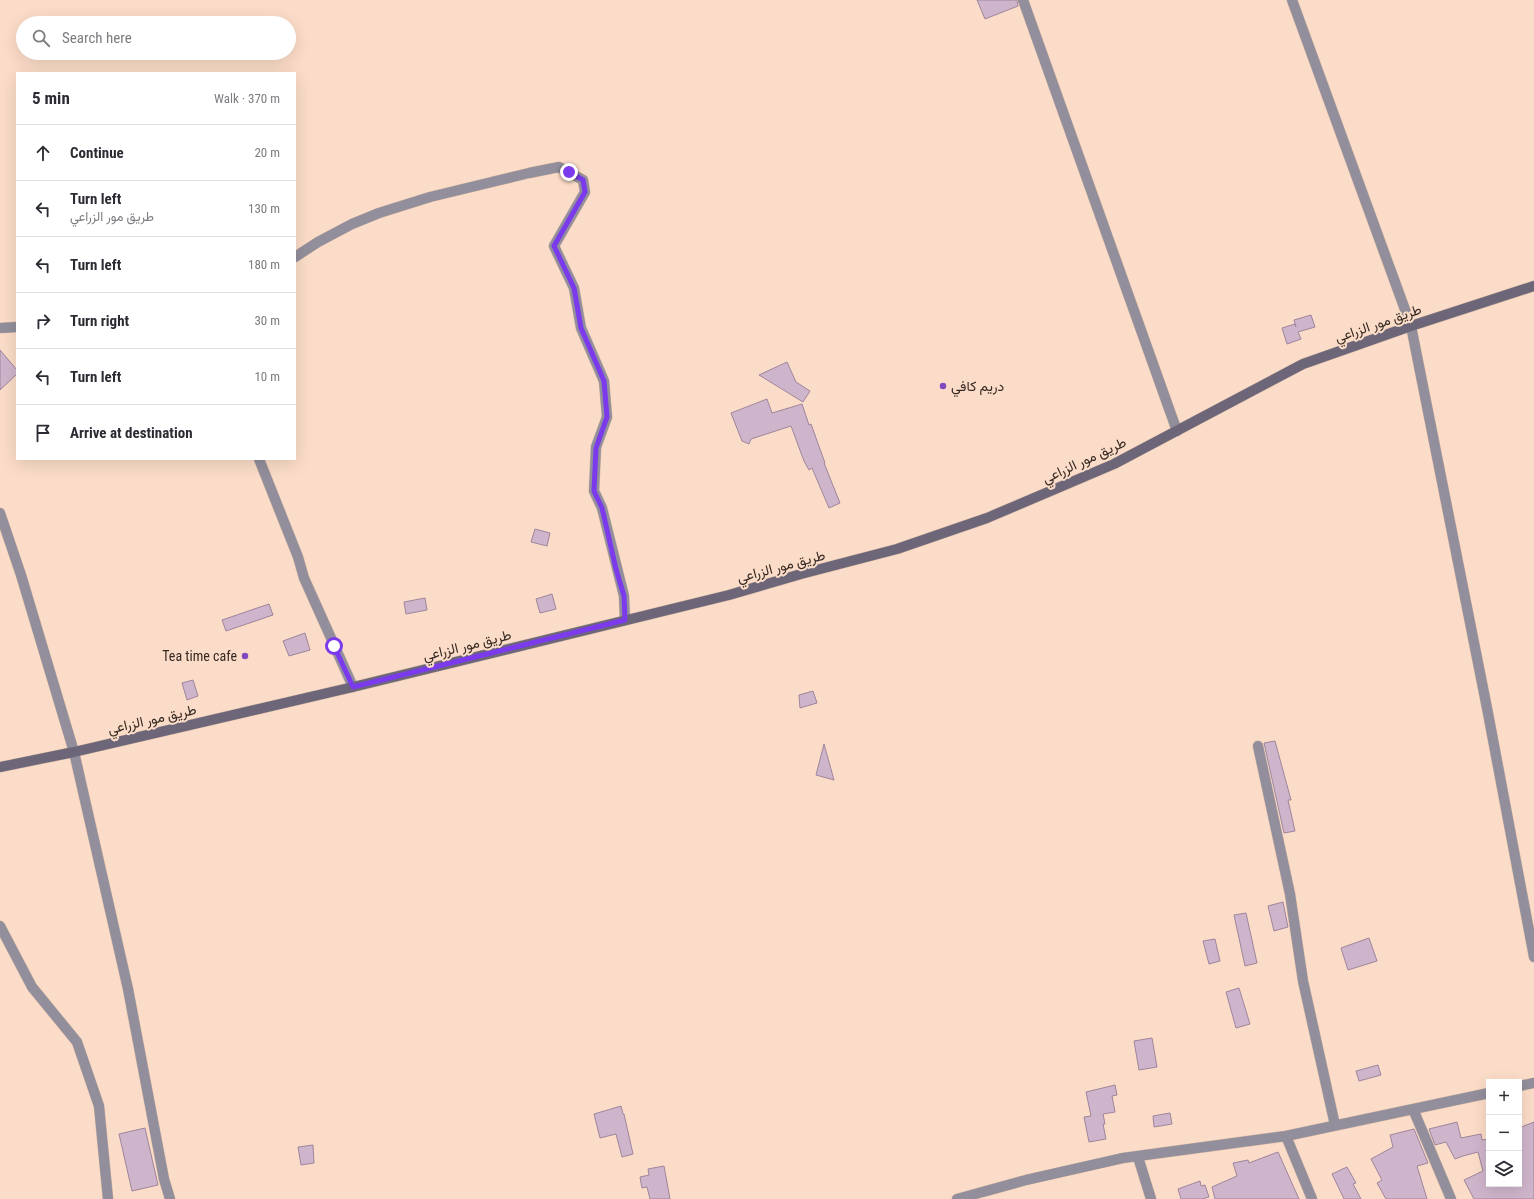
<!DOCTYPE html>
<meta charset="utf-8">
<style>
body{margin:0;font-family:"Roboto Condensed",Vazirmatn,sans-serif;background:#f7f7f7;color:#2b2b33}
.controls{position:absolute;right:12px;bottom:12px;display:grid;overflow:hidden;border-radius:0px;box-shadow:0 4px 16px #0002}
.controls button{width:36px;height:36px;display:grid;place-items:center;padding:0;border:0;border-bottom:1px solid #e1e1e2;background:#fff;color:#2b2b33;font:20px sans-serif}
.stop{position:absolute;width:12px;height:12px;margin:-9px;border:3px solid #7c3aed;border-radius:50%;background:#fff}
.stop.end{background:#7c3aed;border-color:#fff;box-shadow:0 1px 4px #0008}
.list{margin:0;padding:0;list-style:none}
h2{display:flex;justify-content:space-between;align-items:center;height:52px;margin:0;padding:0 16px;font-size:17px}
h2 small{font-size:13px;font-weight:400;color:#7c7c81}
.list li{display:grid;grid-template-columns:26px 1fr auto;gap:12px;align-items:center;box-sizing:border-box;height:56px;padding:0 16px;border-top:1px solid #e1e1e2}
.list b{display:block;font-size:15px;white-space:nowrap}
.list p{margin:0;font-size:13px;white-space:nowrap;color:#7c7c81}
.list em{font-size:13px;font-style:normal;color:#7c7c81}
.icon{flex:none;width:22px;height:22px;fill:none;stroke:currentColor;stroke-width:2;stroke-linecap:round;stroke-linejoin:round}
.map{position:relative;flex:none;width:1534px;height:1199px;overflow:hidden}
.search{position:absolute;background:#fff;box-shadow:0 4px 16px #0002;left:16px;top:16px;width:280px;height:44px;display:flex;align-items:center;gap:10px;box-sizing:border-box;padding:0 14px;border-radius:22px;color:#7c7c81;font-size:15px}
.panel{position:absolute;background:#fff;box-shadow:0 4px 16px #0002;left:16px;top:72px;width:280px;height:388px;border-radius:0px}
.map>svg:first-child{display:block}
.building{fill:#cfb5cb;stroke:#9e859b}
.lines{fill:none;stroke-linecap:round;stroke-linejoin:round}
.street-casing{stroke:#d3b8a7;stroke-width:11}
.secondary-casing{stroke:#d3b8a7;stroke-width:11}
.street{stroke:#928e9b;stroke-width:10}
.secondary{stroke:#6c6678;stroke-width:10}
.route{stroke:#7c3aed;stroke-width:5}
.poi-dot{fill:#8049c0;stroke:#fbdcc8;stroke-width:1.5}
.labels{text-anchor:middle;stroke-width:4;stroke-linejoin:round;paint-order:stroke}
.street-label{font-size:14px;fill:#352922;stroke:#fbdcc8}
.poi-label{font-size:14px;fill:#352922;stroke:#fbdcc8;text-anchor:start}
</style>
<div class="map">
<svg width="1534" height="1199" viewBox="0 0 1534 1199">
<rect width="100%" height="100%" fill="#fbdcc8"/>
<path class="building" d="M977 0H1017L1018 6 985 19Z
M1311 315 1315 327 1298 332 1301 339 1287 344 1282 328 1295 324 1296 327 1294 320Z
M0 350 17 370V374L0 390Z
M787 362 796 382 810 391 803 402 759 375Z
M767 399 772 413 802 404 809 425 811 424 825 463H824L840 503 829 508 812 468 809 470 804 461 791 426 751 439 749 444 742 441 731 413Z
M535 529 550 533 547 546 531 542Z
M552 594 556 609 540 613 536 599Z
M425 598 427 610 406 614 404 602Z
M269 604 273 615 226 631 222 620Z
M305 633 310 650 289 656 283 641Z
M193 680 198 696 187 700 182 683Z
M813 691 817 703 800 708 799 695Z
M1275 741 1291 800H1288L1295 831 1284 833 1264 743Z
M824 744 834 780 816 775Z
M1283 902 1288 927 1274 931 1268 906Z
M1246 913 1257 963 1245 966 1234 915Z
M1369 938 1377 961 1348 970 1341 948Z
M1215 939 1220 961 1209 964 1203 941Z
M1239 988 1250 1024 1236 1028 1226 992Z
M1152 1038 1157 1067 1139 1070 1134 1041Z
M1378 1065 1381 1075 1359 1081 1356 1071Z
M1115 1085 1117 1095 1112 1096 1115 1112 1103 1114 1105 1124H1103L1106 1139 1089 1142 1084 1117 1091 1116 1086 1092Z
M621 1106 623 1114H624L633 1154 622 1157 616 1134 600 1138 594 1114Z
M1170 1113 1172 1124 1154 1127 1153 1116Z
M1457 1122 1461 1138 1481 1134 1482 1140 1489 1139V1184H1519V1128L1534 1122V1199H1474L1464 1180 1483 1171 1478 1152 1463 1156 1455 1159 1446 1142 1435 1145 1429 1129Z
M145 1128 158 1185 132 1191 119 1134Z
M1414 1129 1428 1163 1417 1166 1427 1199H1386L1377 1183 1382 1180 1371 1159 1393 1147 1390 1135Z
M313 1145 314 1163 301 1165 298 1147Z
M1278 1152 1299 1199H1215L1212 1187 1237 1176 1233 1163 1248 1160 1249 1163Z
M664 1166 670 1199H650L647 1187 642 1188 640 1177 649 1175 648 1169Z
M1347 1167 1356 1183 1353 1184 1361 1199H1344L1332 1174Z
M1200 1181 1201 1186 1205 1185 1209 1197 1202 1199H1181L1178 1189Z"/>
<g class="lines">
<defs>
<path id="street" d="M1023 0 1177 431
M1292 0 1411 326 1487 708 1534 957
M295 257 318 242 352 224 379 213 430 197 529 173 559 167 583 180 585 192 554 246 574 288 581 328 604 381 607 417 596 447 594 491 602 508 624 596 625 620
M0 328 17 327
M259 459 298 557 304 578 353 687
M0 513 21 575 74 752 128 989 164 1179 170 1199
M1258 746 1290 894 1303 981 1335 1125
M0 926 32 987 77 1042 99 1106 108 1199
M1519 1086 1534 1083
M1413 1109 1451 1199
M1286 1136 1312 1199
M1138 1157 1151 1199
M957 1199 1026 1180 1123 1158 1286 1136 1489 1093"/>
<path id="secondary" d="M0 767 74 752 353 687 729 595 801 574 897 549 987 518 1114 464 1303 364 1411 326 1534 286"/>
</defs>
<use href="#street" class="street-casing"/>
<use href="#secondary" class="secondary-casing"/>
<use href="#street" class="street"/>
<use href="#secondary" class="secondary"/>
</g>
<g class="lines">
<path class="route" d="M334 646 353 687 625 620 624 596 616 569 602 508 594 491 596 448 607 417 604 381 581 328 574 288 554 246 585 192 583 180 569 172"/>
</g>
<g class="poi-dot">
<circle cx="943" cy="386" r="4"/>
<circle cx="245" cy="656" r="4"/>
</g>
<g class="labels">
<g class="street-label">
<text transform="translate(1378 323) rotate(-19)" y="5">طريق مور الزراعي</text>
<text transform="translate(1084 460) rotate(-25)" y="5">طريق مور الزراعي</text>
<text transform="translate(781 566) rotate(-15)" y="5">طريق مور الزراعي</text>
<text transform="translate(467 645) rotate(-14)" y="5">طريق مور الزراعي</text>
<text transform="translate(152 719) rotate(-13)" y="5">طريق مور الزراعي</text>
</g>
<g class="poi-label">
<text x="951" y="391">دريم كافي</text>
<text x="237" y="661" text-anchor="end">Tea time cafe</text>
</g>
</g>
</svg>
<div class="controls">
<button>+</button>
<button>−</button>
<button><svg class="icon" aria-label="layers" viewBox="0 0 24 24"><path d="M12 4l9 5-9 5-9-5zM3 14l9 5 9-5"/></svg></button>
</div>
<div class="stop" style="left:334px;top:646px"></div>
<div class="stop end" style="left:569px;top:172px"></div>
<div class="search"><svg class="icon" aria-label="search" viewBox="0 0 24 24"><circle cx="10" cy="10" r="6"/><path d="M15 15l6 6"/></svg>Search here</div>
<section class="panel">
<h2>5 min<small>Walk · 370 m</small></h2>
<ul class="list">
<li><svg class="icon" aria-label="ahead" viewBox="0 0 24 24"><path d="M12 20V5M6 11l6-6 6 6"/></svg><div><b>Continue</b></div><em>20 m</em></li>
<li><svg class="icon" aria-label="left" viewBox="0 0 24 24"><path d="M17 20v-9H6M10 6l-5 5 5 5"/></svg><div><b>Turn left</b><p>طريق مور الزراعي</p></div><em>130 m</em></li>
<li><svg class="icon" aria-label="left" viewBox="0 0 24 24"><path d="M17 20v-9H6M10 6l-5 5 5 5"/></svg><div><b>Turn left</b></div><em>180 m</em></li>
<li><svg class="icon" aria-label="right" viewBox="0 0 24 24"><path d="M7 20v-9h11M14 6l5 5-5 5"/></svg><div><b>Turn right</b></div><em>30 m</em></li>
<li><svg class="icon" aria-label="left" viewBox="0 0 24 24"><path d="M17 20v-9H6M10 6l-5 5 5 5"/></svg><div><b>Turn left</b></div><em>10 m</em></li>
<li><svg class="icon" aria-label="arrive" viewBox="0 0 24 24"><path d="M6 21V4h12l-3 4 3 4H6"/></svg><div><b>Arrive at destination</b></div></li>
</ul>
</section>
</div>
